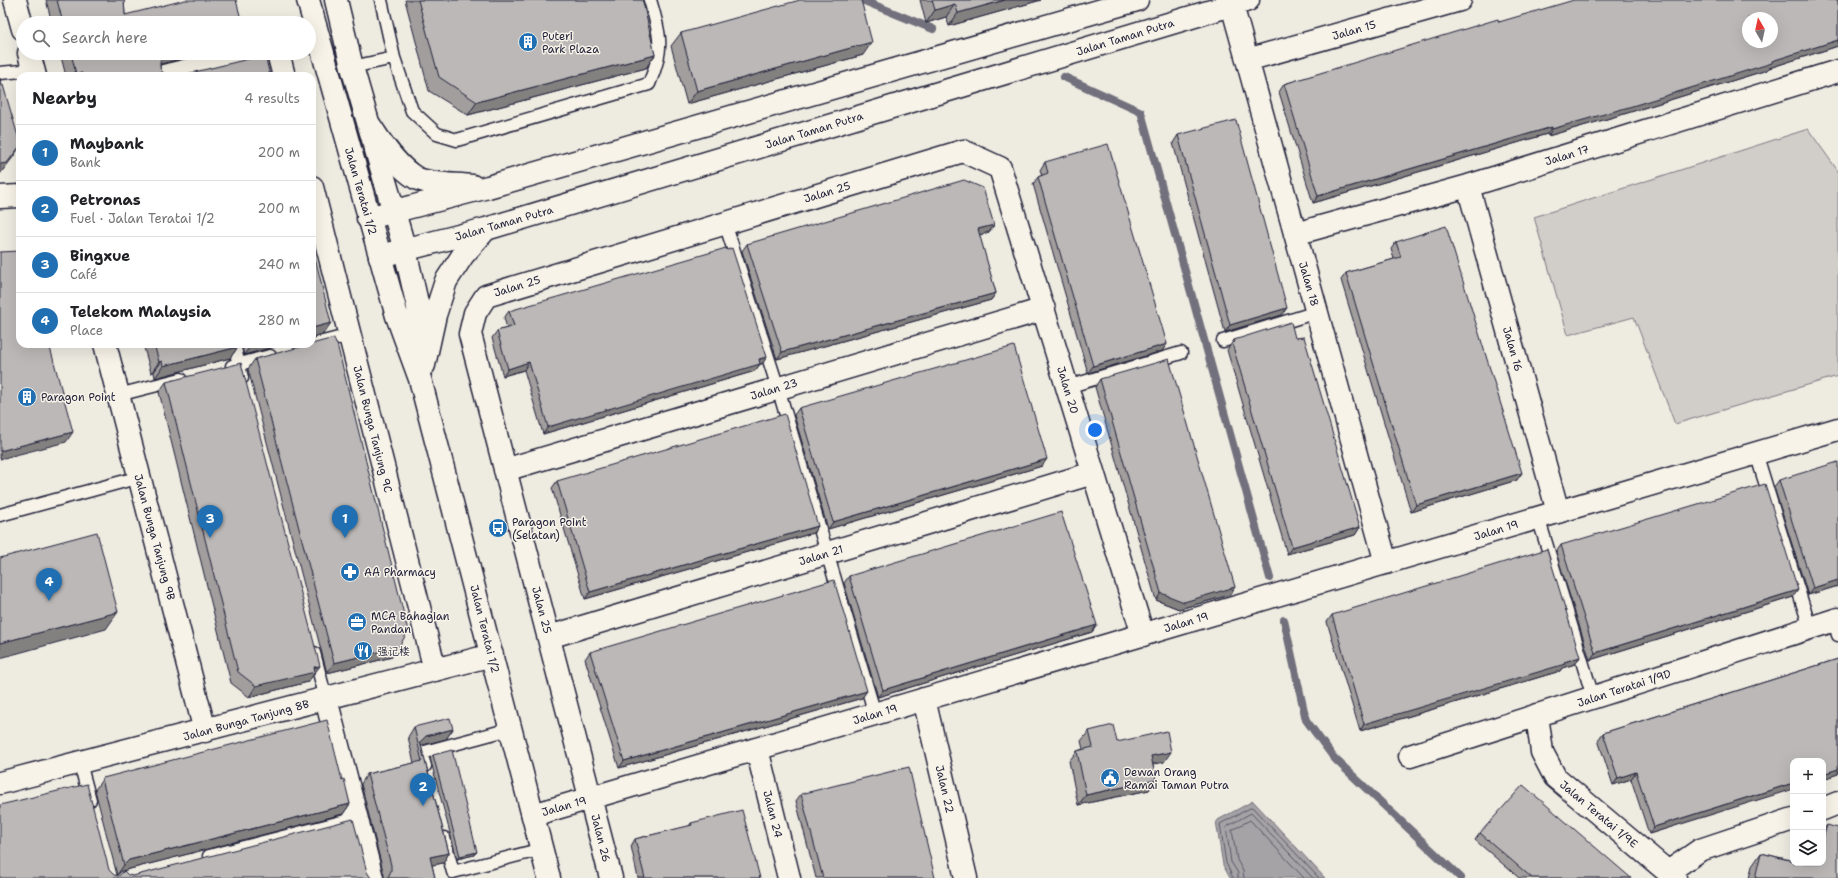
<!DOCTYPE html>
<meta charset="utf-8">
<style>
body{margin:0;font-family:"Shantell Sans","LXGW WenKai TC",sans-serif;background:#f2f2f2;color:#202124}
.controls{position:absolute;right:12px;bottom:12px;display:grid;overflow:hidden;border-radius:8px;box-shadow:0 4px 16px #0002}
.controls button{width:36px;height:36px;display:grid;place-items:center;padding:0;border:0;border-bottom:1px solid #e0e0e0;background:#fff;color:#202124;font:20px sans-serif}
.compass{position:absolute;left:1742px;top:12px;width:36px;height:36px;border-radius:50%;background:#fff;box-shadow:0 4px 16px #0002;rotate:351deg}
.you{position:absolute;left:1095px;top:430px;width:14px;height:14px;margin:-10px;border:3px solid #fff;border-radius:50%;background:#1a73e8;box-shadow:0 0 0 6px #1a73e833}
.badge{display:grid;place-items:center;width:26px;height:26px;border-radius:50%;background:#1f6fb2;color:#fff;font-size:13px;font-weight:700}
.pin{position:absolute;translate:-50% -33px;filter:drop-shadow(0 1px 2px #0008)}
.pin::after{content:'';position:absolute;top:21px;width:14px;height:12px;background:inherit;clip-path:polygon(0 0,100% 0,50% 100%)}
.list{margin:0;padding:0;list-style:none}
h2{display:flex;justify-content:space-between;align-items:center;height:52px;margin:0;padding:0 16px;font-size:17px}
h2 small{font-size:13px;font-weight:400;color:#757577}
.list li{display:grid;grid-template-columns:26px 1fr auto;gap:12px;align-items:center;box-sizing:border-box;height:56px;padding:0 16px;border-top:1px solid #e0e0e0}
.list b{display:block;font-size:15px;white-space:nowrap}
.list p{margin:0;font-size:13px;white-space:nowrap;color:#757577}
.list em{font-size:13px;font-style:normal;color:#757577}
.icon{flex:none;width:22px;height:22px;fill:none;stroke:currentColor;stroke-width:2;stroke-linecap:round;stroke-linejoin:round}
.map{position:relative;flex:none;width:1838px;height:878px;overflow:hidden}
.search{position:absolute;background:#fff;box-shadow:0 4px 16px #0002;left:16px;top:16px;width:300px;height:44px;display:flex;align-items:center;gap:10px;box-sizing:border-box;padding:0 14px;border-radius:22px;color:#757577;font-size:15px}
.panel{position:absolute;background:#fff;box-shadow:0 4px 16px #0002;left:16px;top:72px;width:300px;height:276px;border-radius:12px}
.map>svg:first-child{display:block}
.green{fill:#d1cdc9;stroke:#7a7882}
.water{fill:#a6a3a6;stroke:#716f7b}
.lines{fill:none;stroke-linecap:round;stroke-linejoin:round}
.shore{stroke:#575666;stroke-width:1}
.stream{stroke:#716f7b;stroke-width:8}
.service-casing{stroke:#22223b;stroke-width:15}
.minor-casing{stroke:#22223b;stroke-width:25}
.tertiary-casing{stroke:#22223b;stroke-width:25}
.secondary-casing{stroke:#22223b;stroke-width:25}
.service{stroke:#f7f3e8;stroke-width:12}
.minor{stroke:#f7f3e8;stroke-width:22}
.tertiary{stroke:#f7f3e8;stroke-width:22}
.secondary{stroke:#f7f3e8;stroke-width:22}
.wall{fill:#a19e9d;stroke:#22223b}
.shaded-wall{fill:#838180;stroke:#22223b}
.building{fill:#bbb8b7;stroke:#22223b;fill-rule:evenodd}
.labels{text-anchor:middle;stroke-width:3;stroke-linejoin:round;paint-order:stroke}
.street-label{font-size:11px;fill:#22223b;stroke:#f7f3e8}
.poi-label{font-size:11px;fill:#22223b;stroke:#f7f3e8;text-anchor:start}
</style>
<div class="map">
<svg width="1838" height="878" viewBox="0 0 1838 878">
<rect width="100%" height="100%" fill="#eeebe1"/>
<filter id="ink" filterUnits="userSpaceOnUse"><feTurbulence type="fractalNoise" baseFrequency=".025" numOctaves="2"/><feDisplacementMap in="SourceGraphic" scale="8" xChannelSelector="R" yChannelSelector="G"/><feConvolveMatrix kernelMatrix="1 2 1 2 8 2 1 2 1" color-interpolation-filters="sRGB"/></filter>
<g filter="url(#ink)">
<path class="green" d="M1808 129 1838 171V376L1675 424 1634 317 1568 335 1534 217Z"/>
<path class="water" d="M1253 801 1325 878H1230L1223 865 1216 821Z"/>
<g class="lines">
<path class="shore" d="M1233 878 1226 863 1220 824 1252 807 1319 878
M1238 878V873L1231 862 1226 827 1251 813 1313 878
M1244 878 1243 871 1237 860 1232 830 1250 820 1304 878"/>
<path class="stream" d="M862 0 933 29
M1064 77 1141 112 1270 578
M1284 620 1306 720 1334 758 1461 878"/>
<defs>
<path id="service" d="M381 0 394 58 412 111 437 134 457 140 649 84C664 49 661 36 650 0
M352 67 394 58
M0 73 33 70
M725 223 778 388 875 714
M1223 341 1317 312
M319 343 350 335
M234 344 242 378
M232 366 270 356
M1067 387 1181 353
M118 395 181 379
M1756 453 1810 628
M0 515 140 477
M1538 517 1593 697
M1834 620 1838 635
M314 653 326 699
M80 763 90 800
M425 766 421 753 510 729
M444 838 453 872 542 849
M209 856 357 818"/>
<path id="minor" d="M15 0 23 29
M1232 5 1386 563
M29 53 35 76
M278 53 284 76
M1247 60 1460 0
M164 76 257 53
M1468 186 1558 512
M312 187 435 670
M0 197 20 196
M1295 234 1468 186 1838 71
M105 344 205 731
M505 470 1044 309
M549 637 1093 473
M326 699 372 878
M924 699 966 878
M1537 715 1542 752 1555 777 1675 878
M757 749 789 878
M1410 756 1838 619
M0 783 492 655
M1823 809 1838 803
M533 815 1838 429
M1668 872 1700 850 1793 819
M611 878 470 334 475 313 486 296 963 151 1000 168 1143 635"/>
<path id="tertiary" d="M371 127C381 143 399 168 416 178 430 185 457 184 472 186
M368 218 488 187 1137 0
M380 256 486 229 1248 0
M424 365 435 315 446 281 463 255 486 229"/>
<path id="secondary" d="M308 0 397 316 420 379 549 878
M336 0 352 67 405 250 418 307 420 360"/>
</defs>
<use href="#service" class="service-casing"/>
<use href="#minor" class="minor-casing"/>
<use href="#tertiary" class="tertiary-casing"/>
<use href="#secondary" class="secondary-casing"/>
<use href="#service" class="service"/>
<use href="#minor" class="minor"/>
<use href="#tertiary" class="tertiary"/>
<use href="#secondary" class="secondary"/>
</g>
<path class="wall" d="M46 0H124L125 15 242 23H52Z
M405 0H641L655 55 646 68 468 115 429 91Z
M920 0H1041L949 26 946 17 926 23Z
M1838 0V46L1769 68 1767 70 1624 114 1548 136 1547 134 1313 203 1279 92 1284 84 1499 22Z
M681 33 863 55 687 104 671 46Z
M60 53H205L160 64V68L163 73 167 76H66Z
M1178 135 1282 315 1225 332 1173 143Z
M1045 162 1167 344 1162 351 1088 373 1033 184 1038 177 1042 175 1040 170Z
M994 225 989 232 979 235 996 293 991 300 777 359 742 251 747 244Z
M1396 242 1517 480 1411 512 1341 280 1346 273 1394 259 1391 249Z
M509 311 767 357 762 364H760L755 371 543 434 524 370 503 376 492 338 497 331 507 328 504 318Z
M1295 338 1360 527 1355 535 1287 554 1227 350 1234 340Z
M143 344H237L238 347 230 358 155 378 154 372 151 373Z
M241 344H285L244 355Z
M255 359 392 657 327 673 248 369Z
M1100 379 1230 595 1179 609 1156 600 1095 387Z
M166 382 312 676 311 677 308 682 249 697 231 683 159 392Z
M799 408 1042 466 828 529 794 415Z
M1779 480 1838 586 1808 595 1774 487Z
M557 481 818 526 813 533 585 599 552 488Z
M1561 545 1793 597 1590 660 1556 552Z
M849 576 1097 625 1092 632 878 697 844 583Z
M1332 615 1580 657 1575 664 1562 668 1560 671 1360 731 1327 622Z
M590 652 862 698 619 768 585 659Z
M1838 659V774L1649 834 1631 779 1613 785 1598 740 1603 733Z
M414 727 453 729 446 739 421 745 449 853 443 863 432 865 435 878H384V875L361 784 367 774 414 763 408 737Z
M1089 731 1164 762 1153 764 1156 780 1149 790 1078 805 1069 761 1077 751 1083 749 1081 741Z
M433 755 474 855 457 859 430 758Z
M103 778 342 780 350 804 343 814 122 871 117 875 95 790Z
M801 794 935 878H816L796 801Z
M691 823 760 878H638L631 846 635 839 689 826Z
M1827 825 1838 878H1749L1752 866 1761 853 1790 860 1793 856V863H1823V830Z
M1480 833 1631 878H1519L1475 840Z"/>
<path class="shaded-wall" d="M1005 0H1041L949 26 958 13Z
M955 4 946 17 926 23 935 10Z
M1838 40V46L1769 68 1767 70 1624 114 1548 136 1552 129Z
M872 42 863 55 687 104 697 91Z
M168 53H205L161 64 156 67 164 55Z
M655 55 646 68 468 115 477 102Z
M82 73 80 76H75L76 74Z
M1552 127 1547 134 1313 203 1318 196Z
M20 146 14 156 0 174V164Z
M994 225 989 232 973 237 978 229Z
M996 293 991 300 777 359 782 352Z
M1287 308 1282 315 1225 332 1230 325Z
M331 323 323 334 312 337V328Z
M252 344H285L244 355Z
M1167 344 1162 351 1088 373 1093 366Z
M238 347 230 358 155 378 163 366Z
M767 357 762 364H760L755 371 543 434 548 427Z
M162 361 154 372 151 373 159 362Z
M529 362 524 370 503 376 508 369Z
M73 432 66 442 0 459V451Z
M1047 459 1042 466 828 529 833 522Z
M1522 473 1517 480 1411 512 1416 505Z
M818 526 813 533 585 599 590 592Z
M1360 527 1355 535 1287 554 1292 547Z
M1838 580V586L1808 595 1813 588Z
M1235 587 1230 595 1179 609 1156 600 1161 593Z
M1798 590 1793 597 1590 660 1595 653Z
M118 612 106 629 0 658V643Z
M1097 625 1092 632 878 697 883 690Z
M399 647 392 657 327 673 334 663Z
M1580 657 1575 664 1562 668 1560 671 1360 731 1364 724Z
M320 666 308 682 249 697 256 686Z
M867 691 862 698 619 768 624 761Z
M453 729 446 739 419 746 420 742 426 736Z
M1171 752 1164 762 1144 766 1151 756Z
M1838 769V774L1823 779V774Z
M1636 772 1631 779 1613 785 1618 778Z
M1156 780 1149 790 1078 805 1086 795Z
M1793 783V789L1649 834 1654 827Z
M350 804 343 814 122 871 117 875 124 865 129 860Z
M477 852 474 855 457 859 460 856Z
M449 853 443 863 423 867 430 857Z"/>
<path class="building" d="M57 0H124L125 15 185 0H236L242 23H63Z
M418 0H641L643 2 655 55 477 102 439 77Z
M800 0H861L872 42 697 91 681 33Z
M932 0H1005L958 13 955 4 935 10Z
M1574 0H1838V40L1772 61V63L1629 107 1552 129V127L1318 196 1284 84 1498 19 1499 22ZM1748 18H1772V42H1748Z
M71 53H168L164 55 160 61V68L163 73 167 76H83L82 73 76 74Z
M265 55 270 76H178Z
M0 78 1 85H3L20 143V146L7 163 0 164Z
M1236 120 1287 308 1230 325 1178 135Z
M1108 144 1167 344 1093 366 1038 177 1048 173 1045 162Z
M964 180 983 188 994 225 978 229 996 293 782 352 747 244Z
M1446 226 1522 473 1416 505 1346 273 1401 257 1396 242Z
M312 245 331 323 312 328Z
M726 248 727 250 732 248 767 357 759 359 760 364 548 427 529 362 508 369 497 331 514 326 509 311Z
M20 251V344H49L73 432 0 451V252Z
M1291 322 1295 338 1304 337 1360 527 1292 547 1232 343 1235 342 1234 340Z
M334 338 336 344H337L408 631 399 647 334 663 255 359Z
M154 344H237L238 347 163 366 162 361 159 362Z
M1014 346 1047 459 833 522 799 408Z
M1169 359 1235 587 1184 602 1161 593 1100 379Z
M241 363 320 666 314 667 315 672 256 686 238 672 166 382Z
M785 414 818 526 590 592 557 481Z
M1838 462V580L1813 588 1779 480Z
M1765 484 1798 590 1595 653 1561 545Z
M1061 512 1097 625 883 690 849 576Z
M97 532 118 612 0 643V558Z
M1547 549 1580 657 1564 662 1565 664 1364 724 1332 615Z
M834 580 867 691 624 761 590 652Z
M1838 659V769L1823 774V761H1793V783L1654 827 1636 772 1618 778 1603 733Z
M450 718 453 729 426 736 420 742 449 853 430 857 435 878H386L388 877 391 871V865L367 774 422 761 414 727Z
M327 720 342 780 344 779 350 804 129 860 124 865 102 779 103 778Z
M1113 725 1117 742 1167 731 1171 752 1151 756 1156 780 1086 795 1077 751 1093 747 1089 731Z
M452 750 477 852 460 856 433 755Z
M909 767 935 878H823L801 794Z
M87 784 109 870 114 875 119 876 124 871 128 875 133 876 353 819 367 872 371 878H0V805Z
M1523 785 1631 878H1532L1480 833Z
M742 810 760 878H645L635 839 692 825 691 823Z
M1827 825 1838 828V878H1755L1761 853 1793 861V863H1823V839Z"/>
</g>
<defs>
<symbol id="building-disc" viewBox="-11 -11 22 22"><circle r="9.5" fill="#1f6fb2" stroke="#f7f3e8"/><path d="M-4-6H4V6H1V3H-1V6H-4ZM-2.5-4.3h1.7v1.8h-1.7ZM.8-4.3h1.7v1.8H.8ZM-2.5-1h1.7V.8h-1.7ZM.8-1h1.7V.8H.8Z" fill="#fff"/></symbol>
<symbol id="bus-disc" viewBox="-11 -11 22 22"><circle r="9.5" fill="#1f6fb2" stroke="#f7f3e8"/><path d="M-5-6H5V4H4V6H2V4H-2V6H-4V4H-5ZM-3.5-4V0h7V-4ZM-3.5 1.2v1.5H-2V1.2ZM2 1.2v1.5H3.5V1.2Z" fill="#fff"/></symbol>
<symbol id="pharmacy-disc" viewBox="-11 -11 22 22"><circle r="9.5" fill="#1f6fb2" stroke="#f7f3e8"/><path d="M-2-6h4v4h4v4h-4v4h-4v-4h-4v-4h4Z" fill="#fff"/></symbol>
<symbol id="office-disc" viewBox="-11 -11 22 22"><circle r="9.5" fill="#1f6fb2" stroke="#f7f3e8"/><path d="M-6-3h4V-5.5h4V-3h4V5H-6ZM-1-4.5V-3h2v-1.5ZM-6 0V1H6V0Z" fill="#fff"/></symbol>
<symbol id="restaurant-disc" viewBox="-11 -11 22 22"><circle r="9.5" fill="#1f6fb2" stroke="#f7f3e8"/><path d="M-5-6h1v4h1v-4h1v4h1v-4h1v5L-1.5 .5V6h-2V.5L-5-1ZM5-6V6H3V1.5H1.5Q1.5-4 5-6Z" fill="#fff"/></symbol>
<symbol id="civic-disc" viewBox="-11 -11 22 22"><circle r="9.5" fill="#1f6fb2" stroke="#f7f3e8"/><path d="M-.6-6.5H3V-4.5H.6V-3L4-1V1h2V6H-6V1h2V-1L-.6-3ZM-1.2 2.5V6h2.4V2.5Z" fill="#fff"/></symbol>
</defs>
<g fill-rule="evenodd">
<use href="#building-disc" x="517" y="31" width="22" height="22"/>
<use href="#building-disc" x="16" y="386" width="22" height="22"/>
<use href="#bus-disc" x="487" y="517" width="22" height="22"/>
<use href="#pharmacy-disc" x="339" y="561" width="22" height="22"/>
<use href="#office-disc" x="346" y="611" width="22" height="22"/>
<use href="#restaurant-disc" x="352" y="640" width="22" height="22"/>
<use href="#civic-disc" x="1099" y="767" width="22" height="22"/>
</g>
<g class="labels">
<g class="street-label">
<text transform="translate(1354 30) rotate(-16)" y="4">Jalan 15</text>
<text transform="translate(1125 37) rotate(-17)" y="4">Jalan Taman Putra</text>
<text transform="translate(814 130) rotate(-17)" y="4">Jalan Taman Putra</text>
<text transform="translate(1567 155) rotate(-17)" y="4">Jalan 17</text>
<text transform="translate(361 191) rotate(74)" y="4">Jalan Teratai 1/2</text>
<text transform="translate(827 192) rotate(-17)" y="4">Jalan 25</text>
<text transform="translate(504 223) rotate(-16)" y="4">Jalan Taman Putra</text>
<text transform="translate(1309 284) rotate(74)" y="4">Jalan 18</text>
<text transform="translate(517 286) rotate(-17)" y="4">Jalan 25</text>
<text transform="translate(1513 349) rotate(74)" y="4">Jalan 16</text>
<text transform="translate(774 389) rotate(-17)" y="4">Jalan 23</text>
<text transform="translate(1068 390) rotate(73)" y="4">Jalan 20</text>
<text transform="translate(373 429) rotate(76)" y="4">Jalan Bunga Tanjung 9C</text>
<text transform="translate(1496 530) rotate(-17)" y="4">Jalan 19</text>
<text transform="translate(155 537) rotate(75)" y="4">Jalan Bunga Tanjung 9B</text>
<text transform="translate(821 555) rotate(-17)" y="4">Jalan 21</text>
<text transform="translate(542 610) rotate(75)" y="4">Jalan 25</text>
<text transform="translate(1186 622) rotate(-17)" y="4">Jalan 19</text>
<text transform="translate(485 629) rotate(76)" y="4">Jalan Teratai 1/2</text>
<text transform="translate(1624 688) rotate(-18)" y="4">Jalan Teratai 1/9D</text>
<text transform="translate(875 714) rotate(-17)" y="4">Jalan 19</text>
<text transform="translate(246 720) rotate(-15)" y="4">Jalan Bunga Tanjung 8B</text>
<text transform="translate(945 789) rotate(77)" y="4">Jalan 22</text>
<text transform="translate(564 806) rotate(-16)" y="4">Jalan 19</text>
<text transform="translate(773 814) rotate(76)" y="4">Jalan 24</text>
<text transform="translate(1599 814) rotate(40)" y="4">Jalan Teratai 1/9E</text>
<text transform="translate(601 838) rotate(76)" y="4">Jalan 26</text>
</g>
<g class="poi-label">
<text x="542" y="40">Puteri<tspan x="542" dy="13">Park Plaza</tspan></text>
<text x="41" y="401">Paragon Point</text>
<text x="512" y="526">Paragon Point<tspan x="512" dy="13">(Selatan)</tspan></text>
<text x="364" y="576">AA Pharmacy</text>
<text x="371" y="620">MCA Bahagian<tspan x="371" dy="13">Pandan</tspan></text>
<text x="377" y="655">强记楼</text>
<text x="1124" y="776">Dewan Orang<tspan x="1124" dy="13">Ramai Taman Putra</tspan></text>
</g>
</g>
</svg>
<div class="controls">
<button>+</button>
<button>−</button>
<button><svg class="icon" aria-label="layers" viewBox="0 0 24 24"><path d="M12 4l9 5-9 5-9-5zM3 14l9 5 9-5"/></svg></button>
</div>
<svg class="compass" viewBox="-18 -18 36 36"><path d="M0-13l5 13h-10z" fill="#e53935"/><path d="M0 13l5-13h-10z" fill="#757577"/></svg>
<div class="you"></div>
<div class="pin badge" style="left:345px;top:538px">1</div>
<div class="pin badge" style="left:423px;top:806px">2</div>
<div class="pin badge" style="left:210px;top:538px">3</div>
<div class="pin badge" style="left:49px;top:601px">4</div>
<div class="search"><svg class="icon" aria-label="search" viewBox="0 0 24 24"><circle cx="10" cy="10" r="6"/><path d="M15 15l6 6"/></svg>Search here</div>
<section class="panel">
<h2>Nearby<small>4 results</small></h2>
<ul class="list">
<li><span class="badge">1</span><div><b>Maybank</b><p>Bank</p></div><em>200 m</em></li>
<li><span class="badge">2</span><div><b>Petronas</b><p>Fuel · Jalan Teratai 1/2</p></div><em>200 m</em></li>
<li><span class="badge">3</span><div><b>Bingxue</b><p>Café</p></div><em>240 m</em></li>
<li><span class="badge">4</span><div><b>Telekom Malaysia</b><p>Place</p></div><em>280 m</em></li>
</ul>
</section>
</div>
